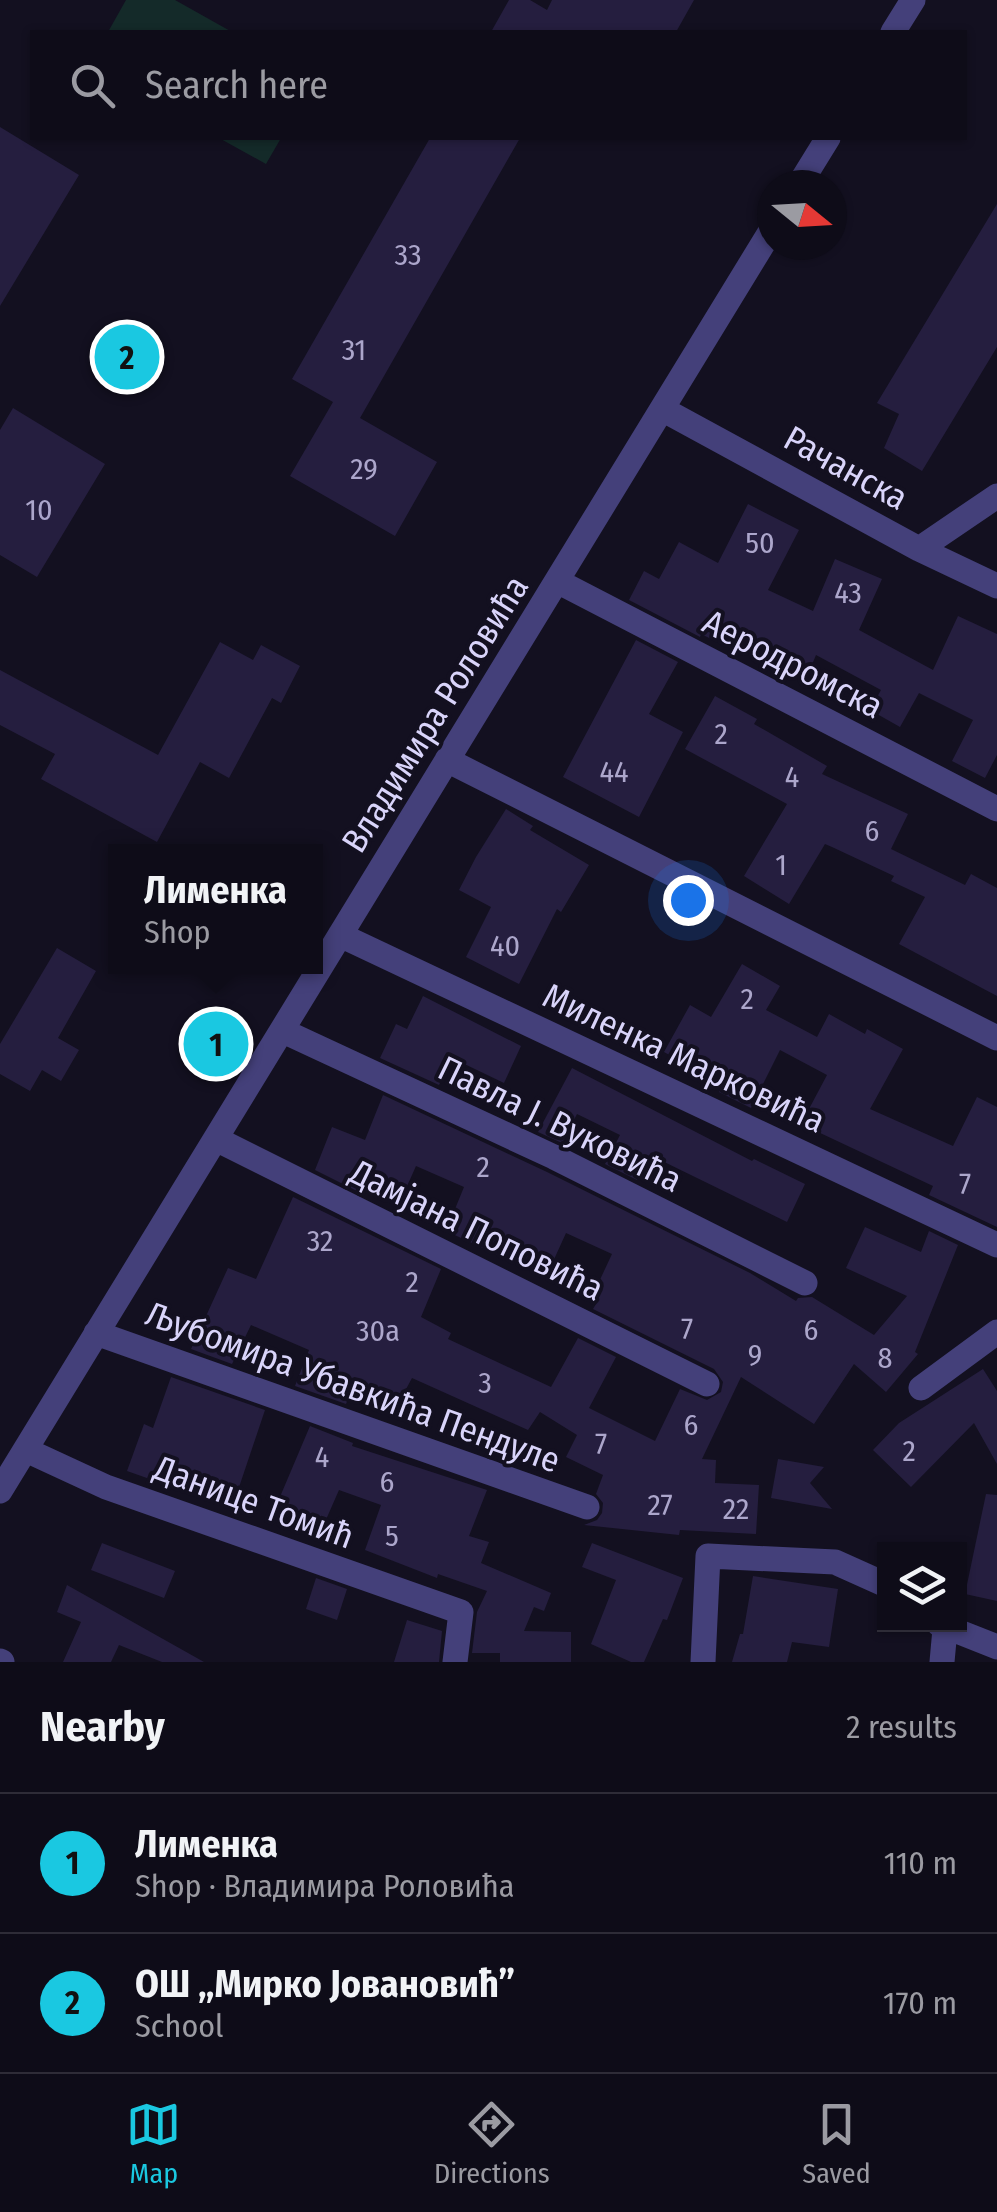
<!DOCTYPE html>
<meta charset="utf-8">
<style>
body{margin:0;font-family:"Fira Sans Condensed",sans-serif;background:#171521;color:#f1f3f6}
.controls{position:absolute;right:30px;bottom:30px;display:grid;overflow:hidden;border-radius:0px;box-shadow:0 2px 8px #0004}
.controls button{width:90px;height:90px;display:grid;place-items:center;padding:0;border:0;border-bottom:2px solid #2e2c37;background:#0e0c18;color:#f1f3f6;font:50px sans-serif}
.compass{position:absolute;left:757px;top:170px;width:90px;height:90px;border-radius:50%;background:#0e0c18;box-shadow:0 2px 8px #0004;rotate:108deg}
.you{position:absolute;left:688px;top:900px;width:35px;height:35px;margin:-25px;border:8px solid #fff;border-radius:50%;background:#1a73e8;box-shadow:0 0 0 15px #1a73e833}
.badge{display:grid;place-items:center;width:65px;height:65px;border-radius:50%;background:#1ac8e1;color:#111;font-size:32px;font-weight:700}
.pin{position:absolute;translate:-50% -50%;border:5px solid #fff;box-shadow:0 2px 10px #0006}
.popup{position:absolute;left:108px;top:844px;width:215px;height:130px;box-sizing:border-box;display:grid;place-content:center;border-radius:0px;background:#0e0c18;filter:drop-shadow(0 2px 8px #0005);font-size:32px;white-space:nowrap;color:#9b9ba2}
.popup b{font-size:38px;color:#f1f3f6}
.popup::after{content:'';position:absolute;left:50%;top:100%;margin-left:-20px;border:20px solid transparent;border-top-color:#0e0c18}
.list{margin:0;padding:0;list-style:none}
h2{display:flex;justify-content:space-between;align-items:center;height:130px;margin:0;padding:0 40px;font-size:42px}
h2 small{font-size:32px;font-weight:400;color:#9b9ba2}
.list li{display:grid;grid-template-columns:65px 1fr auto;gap:30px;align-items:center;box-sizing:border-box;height:140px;padding:0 40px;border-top:2px solid #2e2c37}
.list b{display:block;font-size:38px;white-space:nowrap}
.list p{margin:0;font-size:32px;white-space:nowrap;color:#9b9ba2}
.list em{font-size:32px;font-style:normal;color:#9b9ba2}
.icon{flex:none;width:55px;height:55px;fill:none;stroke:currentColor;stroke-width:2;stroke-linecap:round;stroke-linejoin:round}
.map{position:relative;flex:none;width:997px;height:1662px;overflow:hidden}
.search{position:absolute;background:#0e0c18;box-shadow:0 2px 8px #0004;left:30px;right:30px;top:30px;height:110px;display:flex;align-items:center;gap:25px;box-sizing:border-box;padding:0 35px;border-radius:0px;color:#9b9ba2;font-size:38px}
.sheet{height:410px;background:#0e0c18}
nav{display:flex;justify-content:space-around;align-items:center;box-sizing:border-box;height:140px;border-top:2px solid #2e2c37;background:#0e0c18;font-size:28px;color:#9b9ba2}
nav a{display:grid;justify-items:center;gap:5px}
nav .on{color:#1ac8e1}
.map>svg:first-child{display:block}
.green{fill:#142a29}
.building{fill:#251e3f}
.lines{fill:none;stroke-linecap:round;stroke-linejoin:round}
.minor{stroke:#44407a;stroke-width:25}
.labels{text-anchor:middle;stroke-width:8;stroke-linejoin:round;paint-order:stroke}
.number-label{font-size:30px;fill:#aca6cb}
.street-label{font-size:35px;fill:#d9d4fa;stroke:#131020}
</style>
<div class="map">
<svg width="997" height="1662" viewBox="0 0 997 1662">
<rect width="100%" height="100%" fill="#131020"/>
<path class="green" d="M126 0H175L232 32H108Z
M219 138H281L266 164Z"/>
<path class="building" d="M509 0H530L547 10 552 0H694L676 32H491Z
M0 127 79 175 0 306Z
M430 138H520L360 418 437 462 395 536 290 476 333 402 292 379Z
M997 204V347L922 471 884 448 899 414 877 403Z
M13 408 105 464 37 577 0 555V430Z
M748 504 799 530 768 590 813 611 835 559 882 579 859 630 933 670 958 616 997 634V755L985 778 952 761 973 720 919 693 900 727 870 710 881 690 816 655 811 667 748 638 740 653 701 634 700 637 629 600 644 571 659 579 679 542 718 563Z
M636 640 678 662 649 714 683 732 639 817 563 777Z
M220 642 253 660 261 645 300 666 281 703 272 698 229 778 200 762 157 842 41 779 55 754 0 725V670L158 755Z
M715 696 757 719 754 724 827 766 822 774 908 814 891 849 965 885 971 874 997 888V996L899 944 925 897 891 881 894 876 832 847 825 844 789 904 744 876 787 804 685 749Z
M506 809 533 826 530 830 589 865 561 912 557 909 519 984 466 957 491 907 459 890 476 857Z
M57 948 96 971 58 1038 79 1050 61 1081 42 1070 30 1091 0 1074V1044Z
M742 964 780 986 766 1010 817 1037 829 1014 865 1034 867 1029 903 1049 870 1109 953 1146 977 1097 997 1107V1227L929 1195 933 1186 801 1124 827 1075 780 1050 751 1108 719 1092 723 1085 664 1052 690 1005 711 1017Z
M423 996 521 1046 504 1083 452 1058 439 1085 380 1058 396 1024 407 1029Z
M572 1068 752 1161 754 1159 805 1184 787 1222 650 1155 637 1180 605 1164 620 1135 577 1114 562 1143 538 1132Z
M383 1095 547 1172 750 1273 796 1301 798 1298 812 1297 874 1335 907 1296 846 1268 865 1227 921 1252 929 1231 958 1245 915 1352 918 1354 886 1392 854 1364 814 1424 741 1377 702 1459 716 1460 715 1483 759 1485 756 1534 680 1530 679 1535 584 1525 597 1520 602 1513 603 1503 596 1494 603 1475 566 1457 577 1435 540 1412 528 1430 412 1378 398 1404 355 1381 346 1404 295 1386 309 1350 251 1325 232 1364 191 1349 228 1268 256 1279 293 1197 441 1269 421 1317 451 1333 448 1339 551 1387 578 1338 616 1357 589 1408 655 1441 680 1389 707 1400 721 1392 723 1382 714 1369 593 1309 596 1304 590 1301 612 1254 566 1233 546 1277 446 1231 464 1187 416 1166 404 1193 368 1177 361 1193 315 1170 332 1127 365 1140Z
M983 1369 997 1391V1464L974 1423 911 1487 873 1450 899 1423Z
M171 1377 265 1410 232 1508 127 1471 144 1424 153 1428Z
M310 1426 353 1443 352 1446 487 1490 469 1536 489 1542 481 1563 551 1593 544 1611 534 1607 524 1631 571 1632V1662H500V1653H472L477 1612 487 1591 438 1574 437 1578 365 1550 381 1505 339 1490 321 1531 274 1511Z
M778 1459 824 1467 810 1483 832 1509 771 1498Z
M986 1494 997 1495V1601L965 1594Z
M102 1543 175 1571 164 1598 91 1570Z
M592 1543 683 1578 667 1620 663 1619 644 1662H631L591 1644 616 1580 582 1567Z
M753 1576 838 1589 829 1647 792 1642 787 1662H732L740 1634H743Z
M316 1578 347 1589 337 1620 306 1609Z
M67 1585 204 1662H162L119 1645 111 1662H63L81 1622 57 1612Z
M407 1620 442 1631 439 1662H394Z"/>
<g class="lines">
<path class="minor" d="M893 32 913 0
M799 185 828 138
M662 409 919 549 997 586
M919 549 997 496
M557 581 997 809
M447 760 997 1038
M340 935 997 1245
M283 1031 554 1157 805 1283
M216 1139 707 1384
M96 1333 587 1507
M921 1388 997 1332
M26 1450 106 1487 461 1612 455 1662
M0 1491 772 229
M939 1624 997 1647
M0 1661 2 1662
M703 1662 708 1556 835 1562 884 1584
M942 1662 945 1629"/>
</g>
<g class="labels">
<g class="number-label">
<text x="408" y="265">33</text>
<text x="354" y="360">31</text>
<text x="364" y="479">29</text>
<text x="39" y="520">10</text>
<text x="760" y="553">50</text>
<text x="848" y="603">43</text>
<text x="721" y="744">2</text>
<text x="614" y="782">44</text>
<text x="792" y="787">4</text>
<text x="872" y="841">6</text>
<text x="781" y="875">1</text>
<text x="505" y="956">40</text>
<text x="747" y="1009">2</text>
<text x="483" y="1177">2</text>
<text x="965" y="1194">7</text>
<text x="320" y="1251">32</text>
<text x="412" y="1292">2</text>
<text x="687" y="1339">7</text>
<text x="811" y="1340">6</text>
<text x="378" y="1341">30a</text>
<text x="755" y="1365">9</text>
<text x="885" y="1368">8</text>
<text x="485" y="1393">3</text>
<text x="691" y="1435">6</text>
<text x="601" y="1454">7</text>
<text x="909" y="1461">2</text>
<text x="322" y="1467">4</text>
<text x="387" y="1492">6</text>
<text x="660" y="1515">27</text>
<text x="736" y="1519">22</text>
<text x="392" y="1546">5</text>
</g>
<g class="street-label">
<text transform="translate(846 468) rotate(29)" y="12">Рачанска</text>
<text transform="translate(793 664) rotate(27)" y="12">Аеродромска</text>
<text transform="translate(435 714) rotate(-58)" y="12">Владимира Роловића</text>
<text transform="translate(684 1058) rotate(25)" y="12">Миленка Марковића</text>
<text transform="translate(560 1124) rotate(26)" y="12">Павла Ј. Вуковића</text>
<text transform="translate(477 1230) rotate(26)" y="12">Дамјана Поповића</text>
<text transform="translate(353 1387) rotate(20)" y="12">Љубомира Убавкића Пендуле</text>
<text transform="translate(254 1502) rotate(20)" y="12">Данице Томић</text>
</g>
</g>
</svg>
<div class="controls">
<button><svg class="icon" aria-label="layers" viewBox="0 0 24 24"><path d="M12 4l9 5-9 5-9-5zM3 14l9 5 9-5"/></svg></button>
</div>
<svg class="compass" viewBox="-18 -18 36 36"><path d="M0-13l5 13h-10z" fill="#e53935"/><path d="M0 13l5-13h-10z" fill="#9b9ba2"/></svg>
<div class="you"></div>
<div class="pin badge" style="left:216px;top:1044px">1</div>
<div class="popup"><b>Лименка</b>Shop</div>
<div class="pin badge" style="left:127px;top:357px">2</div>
<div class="search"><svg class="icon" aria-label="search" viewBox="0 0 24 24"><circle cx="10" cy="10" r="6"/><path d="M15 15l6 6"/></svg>Search here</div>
</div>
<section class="sheet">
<h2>Nearby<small>2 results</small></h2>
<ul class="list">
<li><span class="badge">1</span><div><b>Лименка</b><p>Shop · Владимира Роловића</p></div><em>110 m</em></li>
<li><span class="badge">2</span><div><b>ОШ „Мирко Јовановић”</b><p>School</p></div><em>170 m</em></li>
</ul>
</section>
<nav>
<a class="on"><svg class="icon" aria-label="map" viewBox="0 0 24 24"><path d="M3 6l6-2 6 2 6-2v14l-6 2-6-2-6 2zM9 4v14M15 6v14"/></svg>Map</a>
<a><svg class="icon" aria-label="directions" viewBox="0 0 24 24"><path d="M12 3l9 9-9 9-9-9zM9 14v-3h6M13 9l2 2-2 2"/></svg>Directions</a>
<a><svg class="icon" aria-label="saved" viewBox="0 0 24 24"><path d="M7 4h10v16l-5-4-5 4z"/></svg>Saved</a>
</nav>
